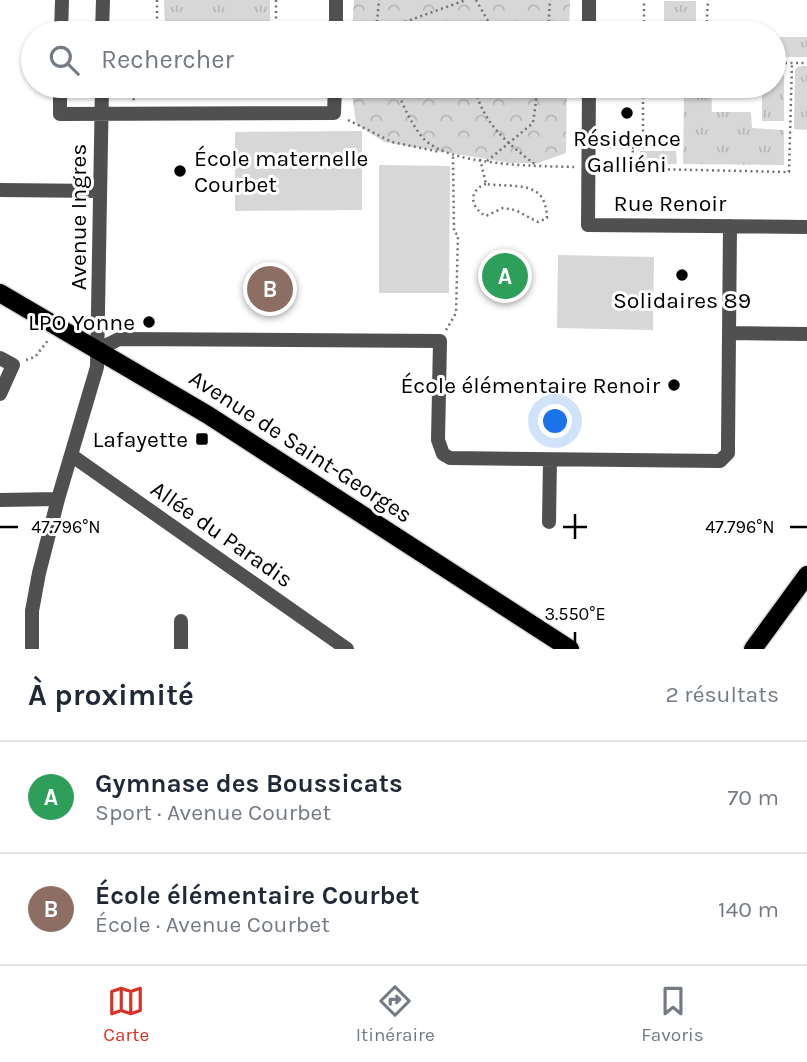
<!DOCTYPE html>
<html lang="fr">
<meta charset="utf-8">
<style>
body{margin:0;font-family:Karla,sans-serif;background:#f2f2f3;color:#1f2937}
.you{position:absolute;left:556px;top:422px;width:24px;height:24px;margin:-18px;border:5px solid #fff;border-radius:50%;background:#1a73e8;box-shadow:0 0 0 10px #1a73e833}
.badge{display:grid;place-items:center;width:46px;height:46px;border-radius:50%;background:#d93025;color:#fff;font-size:23px;font-weight:700}
.pin{position:absolute;translate:-50% -50%;border:4px solid #fff;box-shadow:0 2px 7px #0006}
.list{margin:0;padding:0;list-style:none}
h2{display:flex;justify-content:space-between;align-items:center;height:91px;margin:0;padding:0 28px;font-size:30px}
h2 small{font-size:23px;font-weight:400;color:#747a83}
.list li{display:grid;grid-template-columns:46px 1fr auto;gap:21px;align-items:center;box-sizing:border-box;height:112px;padding:0 28px;border-top:2px solid #e0e1e3}
.list b{display:block;font-size:26px;white-space:nowrap}
.list p{margin:0;font-size:23px;white-space:nowrap;color:#747a83}
.list em{font-size:23px;font-style:normal;color:#747a83}
.icon{flex:none;width:38px;height:38px;fill:none;stroke:currentColor;stroke-width:2;stroke-linecap:round;stroke-linejoin:round}
.map{position:relative;flex:none;width:807px;height:649px;overflow:hidden}
.search{position:absolute;background:#fff;box-shadow:0 2px 5px #0004;left:21px;right:21px;top:21px;height:77px;display:flex;align-items:center;gap:18px;box-sizing:border-box;padding:0 24px;border-radius:38px;color:#747a83;font-size:26px}
.sheet{height:315px;background:#fff}
nav{display:flex;justify-content:space-around;align-items:center;box-sizing:border-box;height:98px;border-top:2px solid #e0e1e3;background:#fff;font-size:19px;color:#747a83}
nav a{display:grid;justify-items:center;gap:4px}
nav .on{color:#d93025}
.map>svg:first-child{display:block}
.grass{fill:url(#grass-tufts)}
.park{fill:url(#park-crowns)}
.garden{fill:#d7d7d7}
.lines{fill:none;stroke-linecap:round;stroke-linejoin:round}
.major-casing{stroke:#dbdbdb;stroke-width:21}
.path{stroke:#727272;stroke-width:2.5;stroke-dasharray:2 3.5;stroke-linecap:butt}
.minor{stroke:#505050;stroke-width:14}
.major{stroke:#000;stroke-width:18}
.ticks{fill:none;stroke:#000;stroke-width:2.5}
.poi-dot{fill:#000;stroke:#fff;stroke-width:2.5}
.labels{text-anchor:middle;stroke-width:6;stroke-linejoin:round;paint-order:stroke}
.poi-label{font-size:23px;fill:#000;stroke:#fff;text-anchor:end}
.street-label{font-size:23px;fill:#000;stroke:#fff}
.ticks-label{font-size:18px;text-anchor:middle;fill:#000;stroke:#fff;stroke-width:6;stroke-linejoin:round;paint-order:stroke}
</style>
<div class="map">
<svg width="807" height="649" viewBox="0 0 807 649">
<defs>
<pattern id="grass-tufts" width="24" height="20" patternUnits="userSpaceOnUse" patternTransform="scale(1.75)"><rect width="24" height="20" fill="#d7d7d7"/><path d="M3 7l-1-3M5 7V3M7 7l1-3M15 17l-1-3M17 17v-4M19 17l1-3" fill="none" stroke="#b7b7b7"/></pattern>
<pattern id="park-crowns" width="20" height="18" patternUnits="userSpaceOnUse" patternTransform="scale(1.75)"><rect width="20" height="18" fill="#d7d7d7"/><path d="M2 6a3 3 0 1 1 6 0M12 15a3 3 0 1 1 6 0" fill="none" stroke="#b7b7b7"/></pattern>
</defs>
<rect width="100%" height="100%" fill="#fff"/>
<path class="grass" d="M164 0H270V26L165 28Z
M664 1H696V33H664Z
M774 37H807V57H774Z
M800 66H807V130L794 129 795 69Z
M774 75H784V121H762V86H774Z
M688 86H711L712 112H751L752 128 784 130V165L683 164 684 94 666 89Z
M640 151H676L677 164H641Z"/>
<path class="park" d="M354 0H570L569 33H352Z
M351 86H567L566 153 538 163H510L384 142 356 124Z"/>
<path class="garden" d="M362 131V210L235 211V132Z
M379 165 450 166 449 293H379Z
M558 255 654 257 653 330 557 328Z"/>
<g class="lines">
<defs>
<path id="major" d="M0 293 208 415 570 649
M753 649 807 575"/>
</defs>
<use href="#major" class="major-casing"/>
<path class="path" d="M157 0V33
M276 0V26L320 27
M476 0 495 33
M351 27 385 29 466 0
M376 33 379 0
M548 33 550 0
M644 33V0
M706 33 708 0
M774 63H807
M394 86C403 103 410 123 423 138 448 166 537 166 574 167
M474 86C484 125 506 142 537 166
M133 100 143 86
M348 120 392 142 440 152
M610 147 643 148V86
M480 159 486 184C516 188 546 179 547 218L538 222 515 210 503 208 486 216C470 208 468 190 486 184
M487 161 533 123 538 86
M602 168 789 172 792 63
M632 169 633 148
M446 330 456 313 458 235 454 232 453 155
M26 360 35 357 49 339"/>
<path class="minor" d="M589 0V33
M61 33 62 0
M102 33 103 0
M336 33V0
M60 86V114L334 113 335 86
M589 86 588 225 807 227
M0 190 100 191
M729 333 807 334
M99 349 119 339 440 341 438 440 443 454 450 458 720 461 728 453V445L730 226
M0 358 13 365 0 394
M71 455 347 649
M0 500 58 499
M549 522 550 460
M181 621V649
M32 649V611L39 573 58 499 97 367 102 86"/>
<use href="#major" class="major"/>
</g>
<path class="ticks" d="M575 514V539M0 527H18M563 527H587M790 527H807M575 632V649"/>
<g class="poi-dot">
<circle cx="627" cy="113" r="7"/>
<circle cx="180" cy="171" r="7"/>
<circle cx="682" cy="275" r="7"/>
<circle cx="149" cy="322" r="7"/>
<circle cx="674" cy="385" r="7"/>
<rect x="195" y="432" width="14" height="14" rx="3.5"/>
</g>
<g class="labels">
<g class="poi-label">
<text x="627" y="146" text-anchor="middle">Résidence<tspan x="627" dy="26">Galliéni</tspan></text>
<text x="194" y="166" text-anchor="start">École maternelle<tspan x="194" dy="26">Courbet</tspan></text>
<text x="682" y="308" text-anchor="middle">Solidaires 89</text>
<text x="135" y="330">LPO Yonne</text>
<text x="660" y="393">École élémentaire Renoir</text>
<text x="188" y="447">Lafayette</text>
</g>
<g class="street-label">
<text x="670" y="211">Rue Renoir</text>
<text transform="translate(78 217) rotate(-90)" y="8">Avenue Ingres</text>
<text transform="translate(301 446) rotate(33)" y="8">Avenue de Saint-Georges</text>
<text transform="translate(222 534) rotate(35)" y="8">Allée du Paradis</text>
</g>
</g>
<g class="ticks-label">
<text x="66" y="533">47.796°N</text>
<text x="740" y="533">47.796°N</text>
<text x="575" y="620">3.550°E</text>
</g>
</svg>
<div class="you"></div>
<div class="pin badge" style="left:505px;top:276px;background:#2e9e5b">A</div>
<div class="pin badge" style="left:270px;top:289px;background:#8d6e63">B</div>
<div class="search"><svg class="icon" aria-label="search" viewBox="0 0 24 24"><circle cx="10" cy="10" r="6"/><path d="M15 15l6 6"/></svg>Rechercher</div>
</div>
<section class="sheet">
<h2>À proximité<small>2 résultats</small></h2>
<ul class="list">
<li><span class="badge" style="background:#2e9e5b">A</span><div><b>Gymnase des Boussicats</b><p>Sport · Avenue Courbet</p></div><em>70 m</em></li>
<li><span class="badge" style="background:#8d6e63">B</span><div><b>École élémentaire Courbet</b><p>École · Avenue Courbet</p></div><em>140 m</em></li>
</ul>
</section>
<nav>
<a class="on"><svg class="icon" aria-label="map" viewBox="0 0 24 24"><path d="M3 6l6-2 6 2 6-2v14l-6 2-6-2-6 2zM9 4v14M15 6v14"/></svg>Carte</a>
<a><svg class="icon" aria-label="directions" viewBox="0 0 24 24"><path d="M12 3l9 9-9 9-9-9zM9 14v-3h6M13 9l2 2-2 2"/></svg>Itinéraire</a>
<a><svg class="icon" aria-label="saved" viewBox="0 0 24 24"><path d="M7 4h10v16l-5-4-5 4z"/></svg>Favoris</a>
</nav>
